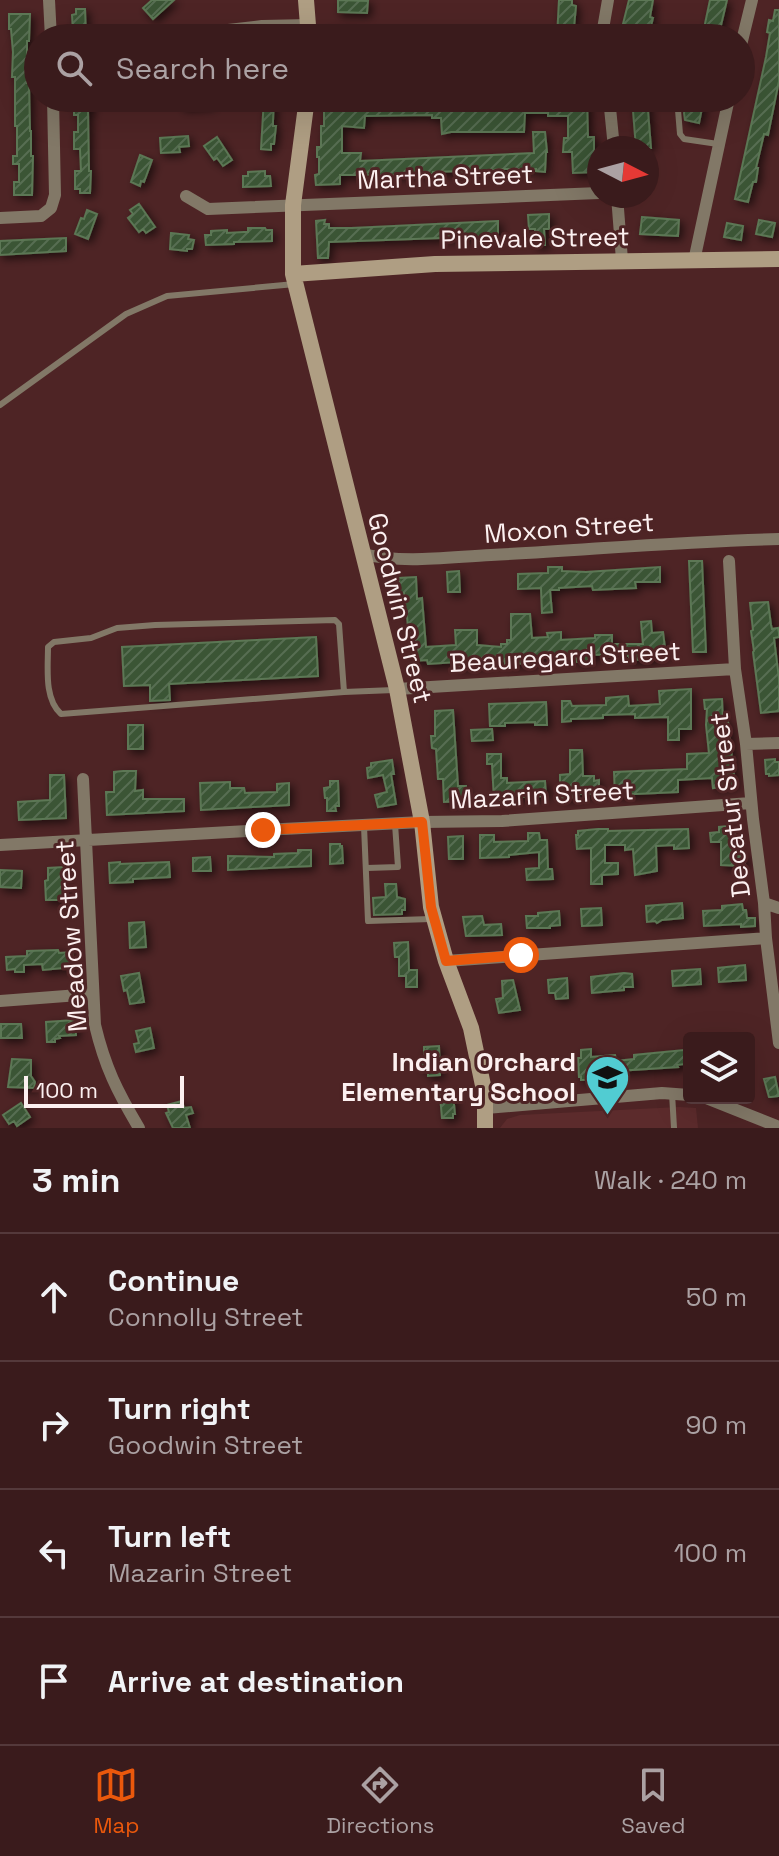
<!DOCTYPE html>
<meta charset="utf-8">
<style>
body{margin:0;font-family:"Space Grotesk",sans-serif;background:#412425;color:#f1f3f6}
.controls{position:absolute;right:24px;bottom:24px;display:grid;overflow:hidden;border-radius:8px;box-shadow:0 8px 32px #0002}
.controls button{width:72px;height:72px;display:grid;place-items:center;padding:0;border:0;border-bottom:2px solid #54393b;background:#3a1b1c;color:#f1f3f6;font:40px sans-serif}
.compass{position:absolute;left:587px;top:136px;width:72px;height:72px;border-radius:50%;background:#3a1b1c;box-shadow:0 8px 32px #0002;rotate:96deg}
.scale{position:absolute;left:24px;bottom:20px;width:160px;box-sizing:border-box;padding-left:8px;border:4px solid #fcf0f0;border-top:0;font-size:22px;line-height:28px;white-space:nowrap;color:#fcf0f0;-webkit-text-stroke:6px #4e2425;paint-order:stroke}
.stop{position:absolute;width:24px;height:24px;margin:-18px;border:6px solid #ea580c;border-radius:50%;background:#fff}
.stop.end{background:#ea580c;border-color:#fff;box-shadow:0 2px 8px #0008}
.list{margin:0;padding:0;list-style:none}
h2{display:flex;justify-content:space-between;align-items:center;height:104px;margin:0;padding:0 32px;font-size:34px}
h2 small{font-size:26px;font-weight:400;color:#aba1a3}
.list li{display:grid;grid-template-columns:52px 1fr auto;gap:24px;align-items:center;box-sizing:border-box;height:128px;padding:0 32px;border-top:2px solid #54393b}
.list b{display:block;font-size:30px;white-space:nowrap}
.list p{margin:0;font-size:26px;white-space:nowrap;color:#aba1a3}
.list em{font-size:26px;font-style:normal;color:#aba1a3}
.icon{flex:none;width:44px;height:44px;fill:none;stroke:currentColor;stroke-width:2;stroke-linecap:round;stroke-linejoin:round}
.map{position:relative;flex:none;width:779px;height:1128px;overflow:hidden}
.search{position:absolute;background:#3a1b1c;box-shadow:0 8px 32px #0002;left:24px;right:24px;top:24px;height:88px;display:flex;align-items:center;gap:20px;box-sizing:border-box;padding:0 28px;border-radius:44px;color:#aba1a3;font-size:30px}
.sheet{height:616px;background:#3a1b1c}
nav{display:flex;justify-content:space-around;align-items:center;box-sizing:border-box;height:112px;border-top:2px solid #54393b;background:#3a1b1c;font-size:22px;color:#aba1a3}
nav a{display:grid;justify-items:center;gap:4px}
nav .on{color:#ea580c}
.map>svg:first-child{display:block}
.built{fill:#5c2b2c}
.building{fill:url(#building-hatch);stroke:#5b7754;stroke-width:2;filter:url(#shadow)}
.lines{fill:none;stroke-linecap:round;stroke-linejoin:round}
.lane{stroke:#827867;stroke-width:6}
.street{stroke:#827867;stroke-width:12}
.secondary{stroke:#af9e83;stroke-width:16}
.route{stroke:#ea580c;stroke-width:10}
.labels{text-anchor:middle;stroke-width:6;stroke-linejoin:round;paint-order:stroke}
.street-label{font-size:26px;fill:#fcf0f0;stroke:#4e2425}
.poi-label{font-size:26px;font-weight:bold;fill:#fcf0f0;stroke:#4e2425;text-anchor:end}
</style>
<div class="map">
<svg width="779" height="1128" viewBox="0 0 779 1128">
<defs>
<pattern id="building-hatch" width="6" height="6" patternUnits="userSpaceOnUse" patternTransform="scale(2)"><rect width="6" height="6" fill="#3a5534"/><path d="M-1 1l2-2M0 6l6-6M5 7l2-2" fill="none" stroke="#576e52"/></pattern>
<filter id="shadow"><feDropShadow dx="3.5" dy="3.5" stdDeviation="4" flood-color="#0009"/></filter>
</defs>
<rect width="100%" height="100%" fill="#4e2425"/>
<path class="built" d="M679 1107 696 1108 698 1128H500L507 1119 520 1115Z"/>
<path class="building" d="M152 0H174L153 19 143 8Z
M338 0 368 1 367 13 338 12Z
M559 0H572V5L576 6 573 38H557Z
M629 0H653L650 17 653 18 650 30 623 24Z
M710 0H727L718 38H702Z
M76 9H85L86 36H77L76 31H73L72 15 76 14Z
M775 10H779V81L768 135 764 134 756 168H758L756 182H753L748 202 735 199 766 57 770 33 767 32 769 20 773 21Z
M9 14H30L29 41H27V83H29L30 131H31V156H33L32 195H14V182H19V164H13V156H17V126H15V77H12L13 52 11 29H9Z
M353 27V29L377 30V38H327L326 28Z
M74 98H91V110H88L89 171H91L90 193H80V189H75V171H81L80 149H74V132H78V115H74Z
M181 98H210L211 105 182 107Z
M264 98H274L273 121V126H276L274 144H271V150L261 149Z
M376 98H535V101H567V98H587L588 137H594V161H599V169H595V172L573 173 572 152H563L564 138H568V116H548V113H525L524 132H451L442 134 441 118H432V115L365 116 364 128 342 126V153H361L360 161 534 153 533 132H545L547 152H546L545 172 536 171V169H504L479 171V172H462V171L433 172V174L409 173V175H340V184L316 185 315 175 319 174V157H317V147H321V126H324V103H327V101L347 100V104L370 105V100H376Z
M632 98H647L651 148H636Z
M688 98H704L699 123 685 120 684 113Z
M188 136 189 146 179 147 180 152 161 153 160 138Z
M217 137 232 160 223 166 217 158 214 160 204 146Z
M140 155 152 160 144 182 141 181 140 186 131 182Z
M265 171V176H270L271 186 243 187V176H248V172Z
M139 204 155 227 146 233 143 229 139 232 128 218 133 214 130 210Z
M87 210 97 214 88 239 75 234 81 218 84 219Z
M549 214V229H544L545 245H535V229H529L528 215Z
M642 217 679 220 678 236 640 234Z
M325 220 324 224H329V228H352L498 221V236L329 242 328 258H318L316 221Z
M759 220 775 223 772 237 756 234Z
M727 223 743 226 741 240 724 237Z
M248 228H265L266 230H272V241L234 242V244L206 245 205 235H211V231L227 230V233L244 232H248Z
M171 233 189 235 188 239 194 240 192 249H187V251L170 249Z
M66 238V251L0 255V241Z
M689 561H702L706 652H693Z
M548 567H562V571L586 572 660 567V582H635L636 588 593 590 592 586 559 588V590H550L552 612 542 613 541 588 518 589V574L548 573Z
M459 571 460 592H448L447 572Z
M416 577 417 599 422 598 426 647 456 645 455 630H477V645L501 647V644H507V640H511V614H530L532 638 548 637 547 633 561 632V640L595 638V635H612V644H643L641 622 651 621 652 633 663 632 666 656H655V659L629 660V656H624V654L590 655 591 661 576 662 575 655 535 657 536 663 505 664V661L457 667V662L428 664 427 660 414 661 413 638H409L407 616H405L404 593 400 594 399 578Z
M768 602 771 625 772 629 778 628 779 633V637L774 638 779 679V711L761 713 753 652 754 651 751 631 753 630 750 603Z
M316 637 318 676 169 684 170 700 150 701V685L124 686 122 647Z
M691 689V729H679V740H668V717L635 718V714L603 715V718L571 719V721L562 722V701H570L572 706 606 705V698L628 696 629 706 660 704 659 691Z
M722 699 723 723 728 722 735 785 713 788 712 778 678 780V792L615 795 614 772 687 769V754L709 753 706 725 707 709H705L704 700Z
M546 702 547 725H535V722L505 723V726H490L489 704Z
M453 710 458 786H466L467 801 444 802 443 779H438L436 749 432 748 431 736H435V711Z
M128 725H143V749H128Z
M492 729 493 740 472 741 471 730Z
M570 750H582L583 776H594V781L599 780V794H579V797L560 798V775L570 774Z
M487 754H501V778H507V783L545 781 546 796 507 797 508 799 494 800 492 764H487Z
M775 759V762H779V775L769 776V774H766L765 760Z
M392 760 394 774H391L396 804 378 807 375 795 387 792 383 775 368 778 367 768 371 767V763Z
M123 771H136L135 791 143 790V799H184V811L107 815 106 792H114V772Z
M50 775H64L66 818 19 820 18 802 50 800Z
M330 781H338L339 806H335L336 811H327V798H325L324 788 330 787Z
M230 782V788H244L245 793 277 792V784L289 783V805L201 810 200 783Z
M729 826 730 828H735V855H744L745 864H741V866L721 865V842H711L710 833 719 832V827Z
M598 829H608V831L688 829 689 848 674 849V845L656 846 657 871 635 875 633 849 625 850V845H605V863H618V874L602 875V884H591V848L577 849 576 835H578V831Z
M528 833H539L540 840H547L548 869H552L553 879 527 880 526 869 539 868V852L509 855V857L480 858V835H494V842L528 841Z
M463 836V859H449L448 837Z
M330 844H340V846H342L343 863 330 864Z
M298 850H311V866L228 870V856L274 857V854L298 853Z
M210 857 211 871H193V858Z
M120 862V864L169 862 170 877 133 879V882L110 883 109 863Z
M64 867V900H46L45 881 48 880V868Z
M0 870 22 871 21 888 0 887Z
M385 884H396L397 897 405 899V910H402V914L374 915 373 898 386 897Z
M682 903 683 918 662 920 657 923 655 921 647 922 646 906Z
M742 904 743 910H746L747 918H755V926L741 927V924L704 926 703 911 722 910V906Z
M601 908 602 925 582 926 581 909Z
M559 911 560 925 550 926V928H527L526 916H538V913Z
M482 916 484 925 501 924 502 935 466 936 463 917Z
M144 922 146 947 130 948 129 923Z
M408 942 409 970H417V987H406V976H399V957H395L394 943Z
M58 950 59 953 72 952 73 967 43 970 42 964 24 965V972H15V969L7 970 6 957 27 956V951Z
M745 965 746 980 719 982 718 968Z
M700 969 701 984 673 986 672 971Z
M139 973 144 1002 130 1004 127 990 124 991 121 976Z
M624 973 632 974 633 987H624V990L592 993 591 977Z
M567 978 568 998 556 999 555 993H549L548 980Z
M513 980 520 1010 499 1013 496 999 503 998 502 981Z
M75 1020 76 1035 59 1036 60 1038 55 1039V1042H47L46 1022Z
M1 1024H21L22 1038H1Z
M150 1028 154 1048 136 1052 134 1044 139 1043 136 1031Z
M439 1046 440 1075 428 1076V1068H420V1059H424V1047Z
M591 1049V1057L615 1055 616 1061 634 1059V1055L684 1050 685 1064 677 1065 678 1067 617 1071 616 1079 581 1080V1077H579L578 1058H581V1050Z
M12 1059 31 1060V1076L35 1082 34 1088 8 1087Z
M775 1077 779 1096 771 1097H769L764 1079Z
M440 1095H453L455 1114H453V1118H442Z
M182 1101 184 1108 191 1107 193 1113 186 1115 190 1128H173L166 1113 169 1112 167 1105Z
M21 1103 30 1117 17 1126 14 1121 9 1124 3 1115Z"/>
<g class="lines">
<path class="lane" d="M677 98 680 134 684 139 718 144
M0 405 126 314 167 296 295 284
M344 692 339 624 335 620 155 625 117 628 91 638 54 642 48 647C48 668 44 699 61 714L344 692 394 690
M364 826 368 921 431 919
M367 868 398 867 395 824
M672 1093 674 1128"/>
<path class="street" d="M49 0 51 38
M189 38 193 34 262 26 309 25
M604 38 603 29 608 0
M741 45 752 0
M609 98 614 148
M186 196 208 209 599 193
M617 196 622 260
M0 218 41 216 51 208 55 195 53 98
M694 261 729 98
M363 554C404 564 449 557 491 555 587 550 683 541 779 539
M729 561 735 669 746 744 753 819 764 903 766 938 779 1043
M397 689 735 669
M746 744 779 743
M83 779 95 1025C105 1067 117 1091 139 1128
M0 845 263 830 422 822 502 821 751 803
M764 903 779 908
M446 961 766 938
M0 1001 92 994
M706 1098 779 1127
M486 1108 662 1093 689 1095"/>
<path class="secondary" d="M306 0 309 38
M307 98 293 205V274L397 689 422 822 431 907 446 961 471 1028 485 1095V1128
M293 274 435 264 779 259"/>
</g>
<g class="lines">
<path class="route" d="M263 830 422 822 431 907 446 961 521 955"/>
</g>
<defs>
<symbol id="school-pin" viewBox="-11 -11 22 30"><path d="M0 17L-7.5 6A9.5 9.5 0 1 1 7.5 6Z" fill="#51ccd2" stroke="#4e2425"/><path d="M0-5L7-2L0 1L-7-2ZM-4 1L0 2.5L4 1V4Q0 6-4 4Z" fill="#111"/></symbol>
</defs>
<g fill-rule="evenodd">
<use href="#school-pin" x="582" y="1052" width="51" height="69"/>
</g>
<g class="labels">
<g class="street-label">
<text transform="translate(445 177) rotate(-2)" y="9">Martha Street</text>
<text transform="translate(535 238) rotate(-1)" y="9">Pinevale Street</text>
<text transform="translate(569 528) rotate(-4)" y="9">Moxon Street</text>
<text transform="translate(400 608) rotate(76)" y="9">Goodwin Street</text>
<text transform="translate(565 657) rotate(-3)" y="9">Beauregard Street</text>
<text transform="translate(542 795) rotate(-3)" y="9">Mazarin Street</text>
<text transform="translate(730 805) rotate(-97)" y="9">Decatur Street</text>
<text transform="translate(71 936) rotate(-94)" y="9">Meadow Street</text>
</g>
<g class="poi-label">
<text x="576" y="1071">Indian Orchard<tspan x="576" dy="30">Elementary School</tspan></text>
</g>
</g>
</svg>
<div class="controls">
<button><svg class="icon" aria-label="layers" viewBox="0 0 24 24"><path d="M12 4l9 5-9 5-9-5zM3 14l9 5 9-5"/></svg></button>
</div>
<svg class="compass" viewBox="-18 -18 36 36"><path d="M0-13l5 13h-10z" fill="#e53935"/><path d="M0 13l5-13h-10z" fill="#aba1a3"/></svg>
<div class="scale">100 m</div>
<div class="stop" style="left:521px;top:955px"></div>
<div class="stop end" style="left:263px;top:830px"></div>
<div class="search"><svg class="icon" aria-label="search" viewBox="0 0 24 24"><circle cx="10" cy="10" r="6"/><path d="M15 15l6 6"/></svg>Search here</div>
</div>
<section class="sheet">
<h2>3 min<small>Walk · 240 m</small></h2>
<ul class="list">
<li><svg class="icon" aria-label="ahead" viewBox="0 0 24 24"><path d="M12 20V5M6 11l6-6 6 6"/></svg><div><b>Continue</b><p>Connolly Street</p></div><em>50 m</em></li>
<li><svg class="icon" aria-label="right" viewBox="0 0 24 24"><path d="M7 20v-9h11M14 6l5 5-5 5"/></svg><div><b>Turn right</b><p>Goodwin Street</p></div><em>90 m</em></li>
<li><svg class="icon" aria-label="left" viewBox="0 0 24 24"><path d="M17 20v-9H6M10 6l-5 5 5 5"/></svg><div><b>Turn left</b><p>Mazarin Street</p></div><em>100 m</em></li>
<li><svg class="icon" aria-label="arrive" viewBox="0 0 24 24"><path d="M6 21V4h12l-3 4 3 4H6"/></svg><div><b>Arrive at destination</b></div></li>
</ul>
</section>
<nav>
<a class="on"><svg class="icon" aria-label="map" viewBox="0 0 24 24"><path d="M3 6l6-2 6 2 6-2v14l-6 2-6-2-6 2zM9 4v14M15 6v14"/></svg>Map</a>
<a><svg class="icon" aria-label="directions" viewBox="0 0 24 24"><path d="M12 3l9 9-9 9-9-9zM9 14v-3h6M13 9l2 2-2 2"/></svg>Directions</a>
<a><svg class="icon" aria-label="saved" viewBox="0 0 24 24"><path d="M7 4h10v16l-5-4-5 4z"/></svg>Saved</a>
</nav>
